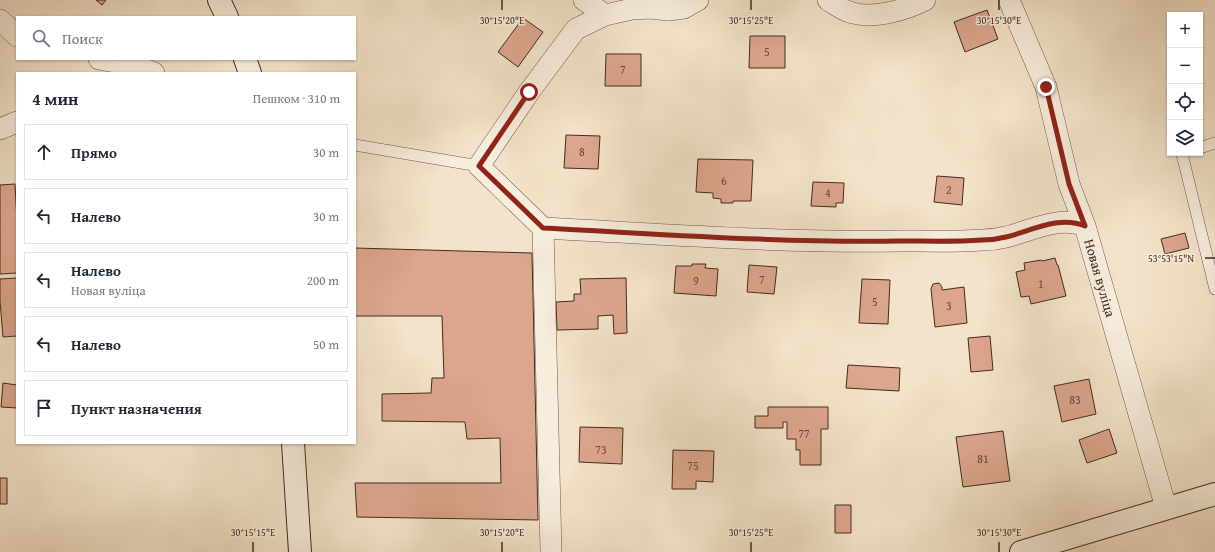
<!DOCTYPE html>
<html lang="ru">
<meta charset="utf-8">
<style>
body{margin:0;font-family:"Gentium Book Plus",serif;background:#f2f2f3;color:#1f2937}
.controls{position:absolute;right:12px;top:12px;display:grid;overflow:hidden;border-radius:0px;box-shadow:0 1px 3px #0004}
.controls button{width:36px;height:36px;display:grid;place-items:center;padding:0;border:0;border-bottom:1px solid #e0e1e3;background:#fff;color:#1f2937;font:20px sans-serif}
.stop{position:absolute;width:12px;height:12px;margin:-9px;border:3px solid #8f2418;border-radius:50%;background:#fff}
.stop.end{background:#8f2418;border-color:#fff;box-shadow:0 1px 4px #0008}
.list{margin:0;padding:0;list-style:none}
h2{display:flex;justify-content:space-between;align-items:center;height:52px;margin:0;padding:0 16px;font-size:17px}
h2 small{font-size:13px;font-weight:400;color:#747a83}
.list li{display:grid;grid-template-columns:26px 1fr auto;gap:12px;align-items:center;box-sizing:border-box;height:56px;margin:0 8px 8px;padding:0 8px;border:1px solid #e0e1e3;border-radius:0px}
.list b{display:block;font-size:15px;white-space:nowrap}
.list p{margin:0;font-size:13px;white-space:nowrap;color:#747a83}
.list em{font-size:13px;font-style:normal;color:#747a83}
.icon{flex:none;width:22px;height:22px;fill:none;stroke:currentColor;stroke-width:2;stroke-linecap:round;stroke-linejoin:round}
.map{position:relative;flex:none;width:1215px;height:552px;overflow:hidden}
.search{position:absolute;background:#fff;box-shadow:0 1px 3px #0004;left:16px;top:16px;width:340px;height:44px;display:flex;align-items:center;gap:10px;box-sizing:border-box;padding:0 14px;border-radius:0px;color:#747a83;font-size:15px}
.panel{position:absolute;background:#fff;box-shadow:0 1px 3px #0004;left:16px;top:72px;width:340px;height:372px;border-radius:0px}
.map>svg:first-child{display:block}
.building{fill:#dca68d;stroke:#442a1e}
.lines{fill:none;stroke-linecap:round;stroke-linejoin:round}
.lane-casing{stroke:#705849;stroke-width:12}
.street-casing{stroke:#705849;stroke-width:22}
.secondary-casing{stroke:#442a1e;stroke-width:24}
.lane{stroke:#f7eddd;stroke-width:11}
.street{stroke:#f7eddd;stroke-width:21}
.secondary{stroke:#f7eddd;stroke-width:22}
.route{stroke:#8f2418;stroke-width:5}
.ticks{fill:none;stroke:#442a1e;stroke-width:1.5}
.labels{text-anchor:middle;stroke-width:3;stroke-linejoin:round;paint-order:stroke}
.number-label{font-size:12px;fill:#6a493a}
.street-label{font-size:14px;fill:#442a1e;stroke:#f7eddd}
.ticks-label{font-size:10px;text-anchor:middle;fill:#442a1e;stroke:#f7eddd;stroke-width:3;stroke-linejoin:round;paint-order:stroke}
</style>
<div class="map">
<svg width="1215" height="552" viewBox="0 0 1215 552">
<rect width="100%" height="100%" fill="#f3e3ca"/>
<filter id="stains"><feTurbulence type="fractalNoise" baseFrequency=".005" numOctaves="4"/><feColorMatrix values="0 0 0 0 .2 0 0 0 0 .09 0 0 0 0 .02 0 0 0 .5 -.17"/></filter>
<radialGradient id="worn" r=".72"><stop offset=".6" stop-color="#630" stop-opacity="0"/><stop offset="1" stop-color="#630" stop-opacity=".3"/></radialGradient>
<path class="building" d="M96 0H106L102 5Z
M987 10 998 39 965 52 954 22Z
M523 18 543 32 518 67 498 52Z
M750 36H785V68H749Z
M606 54H641V86H605Z
M566 135 600 136 598 169 564 168Z
M698 159 753 160 751 201H733V203H721V199L713 198V193L696 192Z
M937 176 964 178 962 205 934 202Z
M813 182 844 183 843 203H836V207L811 206Z
M15 184 17 221V273L0 274V185Z
M1185 233 1189 248 1165 254 1161 239Z
M355 248 532 253 538 520 357 517 355 483H501L500 438 467 439 465 422 382 421V394L431 393 432 378H444L442 316H355Z
M1055 258 1057 265H1058L1066 296 1031 304 1029 296 1021 297 1016 272 1025 270 1024 263 1041 260 1042 261Z
M692 264H706L705 268 718 269 716 296 674 293 676 266H692Z
M749 265 777 267 774 294 747 292Z
M17 278V336L3 337 0 301V279Z
M626 278 627 333 614 334 613 315 598 316V329L557 330 556 302 574 301V294H581L580 279Z
M862 279 890 280 888 324 859 323Z
M939 283 942 287V290L964 287 967 323 935 327 931 289 933 284Z
M990 336 993 370 971 372 968 338Z
M848 365 900 368 899 391 846 388Z
M1089 379 1096 414 1062 422 1054 386Z
M3 383 17 385V408L1 407Z
M768 407H828V429H821V465H800V450H796V439H787V422H783V428H755V416H768Z
M580 427 623 428 622 464 579 462Z
M1109 429 1117 453 1087 463 1079 440Z
M1003 431 1010 481 963 487 956 437Z
M673 450 714 451 713 482 696 481V489H672Z
M0 478H7V504H0Z
M835 505H851V533H835Z"/>
<g class="lines">
<defs>
<path id="lane" d="M355 145 479 166
M1200 148 1215 143
M1185 153 1182 154 1215 289"/>
<path id="street" d="M584 0 605 15
M828 0C836 5 843 11 853 13 873 19 906 10 925 0
M1009 0 1046 87 1069 184 1085 226
M0 20 17 36
M99 59 137 66 154 73
M0 129 17 122
M543 228C662 234 781 243 900 241 927 241 955 242 982 240 989 240 998 239 1006 237 1031 231 1058 215 1085 226L1166 508
M551 552 543 228 479 166 529 92 576 29 605 15 632 9 651 8 668 10 684 8 698 0"/>
<path id="secondary" d="M219 0 227 17
M245 59 250 73
M293 443 300 552
M1021 552 1215 494"/>
</defs>
<use href="#lane" class="lane-casing"/>
<use href="#street" class="street-casing"/>
<use href="#secondary" class="secondary-casing"/>
<use href="#lane" class="lane"/>
<use href="#street" class="street"/>
<use href="#secondary" class="secondary"/>
</g>
<g class="lines">
<path class="route" d="M529 92 479 166 543 228C662 234 781 243 900 241 927 241 955 242 982 240 989 240 998 239 1006 237 1031 231 1059 215 1085 226L1069 184 1046 87"/>
</g>
<path class="ticks" d="M502 0V10M751 0V10M999 0V10M1205 258H1215M253 542V552M502 542V552M751 542V552M999 542V552"/>
<g class="labels">
<g class="number-label">
<text x="767" y="56">5</text>
<text x="623" y="74">7</text>
<text x="582" y="156">8</text>
<text x="724" y="185">6</text>
<text x="949" y="194">2</text>
<text x="828" y="197">4</text>
<text x="762" y="284">7</text>
<text x="696" y="285">9</text>
<text x="1041" y="288">1</text>
<text x="875" y="306">5</text>
<text x="949" y="310">3</text>
<text x="1075" y="404">83</text>
<text x="804" y="438">77</text>
<text x="601" y="454">73</text>
<text x="983" y="463">81</text>
<text x="693" y="470">75</text>
</g>
<g class="street-label">
<text transform="translate(1100 278) rotate(74)" y="5">Новая вуліца</text>
</g>
</g>
<g class="ticks-label">
<text x="502" y="24">30°15'20"E</text>
<text x="751" y="24">30°15'25"E</text>
<text x="999" y="24">30°15'30"E</text>
<text x="1171" y="262">53°53'15"N</text>
<text x="253" y="536">30°15'15"E</text>
<text x="502" y="536">30°15'20"E</text>
<text x="751" y="536">30°15'25"E</text>
<text x="999" y="536">30°15'30"E</text>
</g>
<rect width="100%" height="100%" filter="url(#stains)"/>
<rect width="100%" height="100%" fill="url(#worn)"/>
</svg>
<div class="controls">
<button>+</button>
<button>−</button>
<button><svg class="icon" aria-label="locate" viewBox="0 0 24 24"><circle cx="12" cy="12" r="6"/><path d="M12 2v4M12 18v4M2 12h4M18 12h4"/></svg></button>
<button><svg class="icon" aria-label="layers" viewBox="0 0 24 24"><path d="M12 4l9 5-9 5-9-5zM3 14l9 5 9-5"/></svg></button>
</div>
<div class="stop" style="left:529px;top:92px"></div>
<div class="stop end" style="left:1046px;top:87px"></div>
<div class="search"><svg class="icon" aria-label="search" viewBox="0 0 24 24"><circle cx="10" cy="10" r="6"/><path d="M15 15l6 6"/></svg>Поиск</div>
<section class="panel">
<h2>4 мин<small>Пешком · 310 m</small></h2>
<ul class="list">
<li><svg class="icon" aria-label="ahead" viewBox="0 0 24 24"><path d="M12 20V5M6 11l6-6 6 6"/></svg><div><b>Прямо</b></div><em>30 m</em></li>
<li><svg class="icon" aria-label="left" viewBox="0 0 24 24"><path d="M17 20v-9H6M10 6l-5 5 5 5"/></svg><div><b>Налево</b></div><em>30 m</em></li>
<li><svg class="icon" aria-label="left" viewBox="0 0 24 24"><path d="M17 20v-9H6M10 6l-5 5 5 5"/></svg><div><b>Налево</b><p>Новая вуліца</p></div><em>200 m</em></li>
<li><svg class="icon" aria-label="left" viewBox="0 0 24 24"><path d="M17 20v-9H6M10 6l-5 5 5 5"/></svg><div><b>Налево</b></div><em>50 m</em></li>
<li><svg class="icon" aria-label="arrive" viewBox="0 0 24 24"><path d="M6 21V4h12l-3 4 3 4H6"/></svg><div><b>Пункт назначения</b></div></li>
</ul>
</section>
</div>
